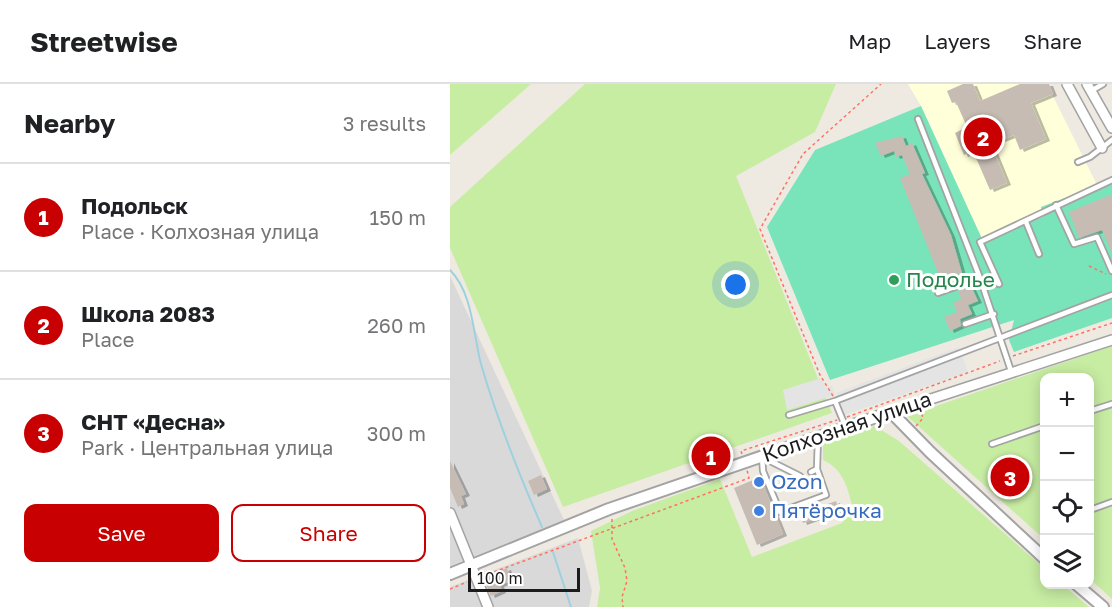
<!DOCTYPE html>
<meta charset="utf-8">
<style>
body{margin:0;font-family:"Golos Text",sans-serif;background:#f2f2f2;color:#202124}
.controls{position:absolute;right:18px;bottom:18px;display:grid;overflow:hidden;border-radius:12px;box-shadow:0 3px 15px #0003}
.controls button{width:54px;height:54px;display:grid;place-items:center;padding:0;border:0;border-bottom:2px solid #e0e0e0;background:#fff;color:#202124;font:30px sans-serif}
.scale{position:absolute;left:18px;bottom:15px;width:112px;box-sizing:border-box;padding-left:6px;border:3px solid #1c1c1c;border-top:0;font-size:16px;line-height:21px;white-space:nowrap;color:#1c1c1c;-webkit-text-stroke:4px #fff;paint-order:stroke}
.you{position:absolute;left:286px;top:201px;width:21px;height:21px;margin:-15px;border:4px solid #fff;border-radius:50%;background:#1a73e8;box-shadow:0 0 0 9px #1a73e833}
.badge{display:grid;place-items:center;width:39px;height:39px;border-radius:50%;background:#c80001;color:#fff;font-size:20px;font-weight:700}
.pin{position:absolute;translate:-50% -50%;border:3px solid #fff;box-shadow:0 2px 6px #0006}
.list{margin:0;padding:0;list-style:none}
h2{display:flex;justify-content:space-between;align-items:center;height:78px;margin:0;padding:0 24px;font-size:26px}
h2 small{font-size:20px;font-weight:400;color:#757577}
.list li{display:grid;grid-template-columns:39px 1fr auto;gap:18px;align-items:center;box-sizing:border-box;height:108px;padding:0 24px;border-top:2px solid #e0e0e0}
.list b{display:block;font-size:22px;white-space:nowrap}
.list p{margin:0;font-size:20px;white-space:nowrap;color:#757577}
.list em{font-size:20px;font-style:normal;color:#757577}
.actions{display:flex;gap:12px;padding:18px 24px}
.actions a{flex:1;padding:14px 0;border:2px solid #c80001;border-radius:12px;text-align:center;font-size:21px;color:#c80001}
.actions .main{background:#c80001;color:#fff}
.icon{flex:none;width:33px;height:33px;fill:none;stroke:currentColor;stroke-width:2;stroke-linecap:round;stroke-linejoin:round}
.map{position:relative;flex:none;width:662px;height:523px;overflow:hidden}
header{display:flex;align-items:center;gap:36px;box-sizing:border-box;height:84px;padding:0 30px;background:#fff;border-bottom:2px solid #e0e0e0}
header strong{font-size:28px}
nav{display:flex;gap:33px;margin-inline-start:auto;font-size:21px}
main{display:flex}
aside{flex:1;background:#fff}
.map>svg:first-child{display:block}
.residential{fill:#dad9d9}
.education{fill:#ffffd9}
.grass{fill:#c7eda3}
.pitch{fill:#79e3ba}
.parking{fill:#e4e4e4}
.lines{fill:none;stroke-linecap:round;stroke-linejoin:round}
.stream{stroke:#9ed1df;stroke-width:2}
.building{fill:#c6bcb4;filter:url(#shadow)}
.service-casing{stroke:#a3a3a3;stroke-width:8}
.minor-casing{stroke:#a3a3a3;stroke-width:12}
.tertiary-casing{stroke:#a3a3a3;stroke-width:14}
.path{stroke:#ff7161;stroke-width:1.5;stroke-dasharray:3 3;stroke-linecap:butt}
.service{stroke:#fff;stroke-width:4.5}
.minor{stroke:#fff;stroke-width:9}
.tertiary{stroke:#fff;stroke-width:10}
.leisure-dot{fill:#2e9e5b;stroke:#fff;stroke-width:2}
.shop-dot{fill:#3f7fe0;stroke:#fff;stroke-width:2}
.labels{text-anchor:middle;stroke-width:6;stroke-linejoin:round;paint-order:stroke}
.leisure-label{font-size:21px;fill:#27864d;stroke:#fff;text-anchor:start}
.street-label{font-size:21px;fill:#1c1c1c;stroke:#fff}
.shop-label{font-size:21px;fill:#366cbe;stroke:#fff;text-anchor:start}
</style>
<header>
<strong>Streetwise</strong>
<nav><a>Map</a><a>Layers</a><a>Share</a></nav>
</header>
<main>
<aside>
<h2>Nearby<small>3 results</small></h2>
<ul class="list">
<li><span class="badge">1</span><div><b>Подольск</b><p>Place · Колхозная улица</p></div><em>150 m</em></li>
<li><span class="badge">2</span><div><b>Школа 2083</b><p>Place</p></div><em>260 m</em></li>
<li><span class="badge">3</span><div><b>СНТ «Десна»</b><p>Park · Центральная улица</p></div><em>300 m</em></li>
</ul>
<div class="actions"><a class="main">Save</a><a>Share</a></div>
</aside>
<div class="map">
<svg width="662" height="523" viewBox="0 0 662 523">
<defs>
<filter id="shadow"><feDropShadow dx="4" dy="2" stdDeviation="0" flood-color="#0004"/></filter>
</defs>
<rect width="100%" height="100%" fill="#eeeae1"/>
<path class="residential" d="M0 192 114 436 0 482Z
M128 454 142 507 139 523H0V503Z"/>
<path class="education" d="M458 0H597L648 103 591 123 593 133 533 157 471 22Z"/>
<path class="grass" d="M0 0H81L0 71Z
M135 0H386L365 48 286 92 382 329 113 423 0 164V123Z
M662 262V515L640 495V294H594V455L457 332Z
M425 342 449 357 594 484V500L613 501 639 523H147L150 504 141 447 182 427 270 395 302 473 392 439 403 424C397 403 394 386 373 376V358Z"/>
<path class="pitch" d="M471 22 533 157 593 133 591 123 662 96V234L564 268 559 256 564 236 380 296 317 143 365 66Z"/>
<path class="parking" d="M509 263 518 288 394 331 386 309Z
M371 294 375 303 382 302 385 311 337 326 333 306Z"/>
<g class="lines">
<path class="stream" d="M0 186C23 209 23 250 31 280 47 336 69 390 92 443
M103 468 121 523"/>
</g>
<path class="building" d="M513 0H523L530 17 570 0H599L603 10 581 19 596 55 570 66 564 51 541 60 557 99 540 106 523 67 514 71 505 49 517 43 506 18 502 19 497 7Z
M452 52 456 62 462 59 475 89 472 90 501 151 512 189 491 196 450 94 460 90 452 71 446 73 444 67 431 72 425 59Z
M660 111 662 115V169L652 146 629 154 619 128Z
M521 202 528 217 518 221 522 230 510 235 511 242 500 247 494 233 507 228 503 219 511 215 508 207Z
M0 377 16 410 11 412 14 420 8 423 0 404Z
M91 391 97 405 84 411 78 397Z
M310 393 333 450 307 461 284 404Z
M386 417 389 426 353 439 350 430Z
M57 484 61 497 50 501 52 507 41 512 33 493Z"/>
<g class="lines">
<defs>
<path id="service" d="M641 7 653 0
M468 35 530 194 561 287
M628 78 640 73 662 56
M606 121 624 160 647 153 662 187
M576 138 589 170
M549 200 530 158 662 96
M488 209 530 194
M515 240 544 230
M385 317 396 344
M640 327 662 320
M339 331 385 317 662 211
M542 360 594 342
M312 372 313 387 330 428 376 411 367 385
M314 374 350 392
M361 388 367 385 368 353
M640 426 662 418"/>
<path id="minor" d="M617 0 652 64
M637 0 662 44
M441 328 662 256
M0 429 38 523"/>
<path id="tertiary" d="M0 490 159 425 441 328 480 368 594 474
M626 500 653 523"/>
</defs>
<use href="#service" class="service-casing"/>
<use href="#minor" class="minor-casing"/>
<use href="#tertiary" class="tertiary-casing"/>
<path class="path" d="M639 182 656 190
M563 272 662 239
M383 312 370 291 310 145 353 70 431 0
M397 333 550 277
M466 342 473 334 471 327
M292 370 291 367 387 336
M162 435V455L175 484 177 497 172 513 173 523
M33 492 299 394 297 386
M0 505 17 498"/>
<use href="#service" class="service"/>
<use href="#minor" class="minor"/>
<use href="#tertiary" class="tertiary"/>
</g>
<circle class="leisure-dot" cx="444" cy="196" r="6"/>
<g class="shop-dot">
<circle cx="309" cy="398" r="6"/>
<circle cx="309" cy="427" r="6"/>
</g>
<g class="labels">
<g class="leisure-label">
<text x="456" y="203">Подолье</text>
</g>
<g class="street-label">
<text transform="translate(397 343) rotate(-19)" y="7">Колхозная улица</text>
</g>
<g class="shop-label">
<text x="321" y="405">Ozon</text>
<text x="321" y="434">Пятёрочка</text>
</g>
</g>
</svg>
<div class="controls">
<button>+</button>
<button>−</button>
<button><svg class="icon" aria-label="locate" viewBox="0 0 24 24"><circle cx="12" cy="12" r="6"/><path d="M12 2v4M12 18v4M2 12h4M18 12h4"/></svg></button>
<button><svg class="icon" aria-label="layers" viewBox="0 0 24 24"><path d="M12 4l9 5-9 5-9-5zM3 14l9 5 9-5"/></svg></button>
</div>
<div class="scale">100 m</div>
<div class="you"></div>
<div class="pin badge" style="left:261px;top:372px">1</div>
<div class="pin badge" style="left:533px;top:53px">2</div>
<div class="pin badge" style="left:560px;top:393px">3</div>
</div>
</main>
